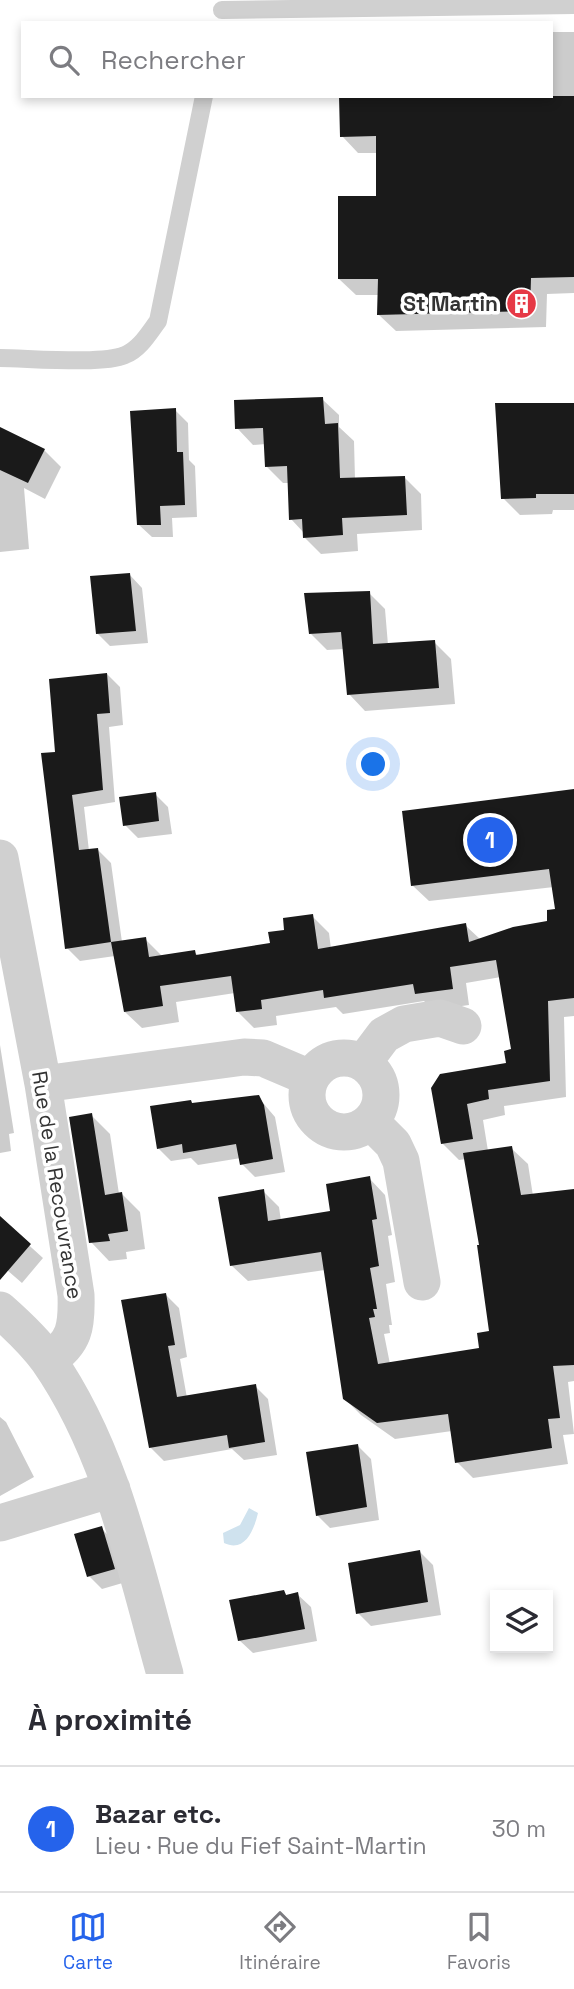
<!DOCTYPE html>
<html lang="fr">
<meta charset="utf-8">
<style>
body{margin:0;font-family:"Space Grotesk",sans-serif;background:#f7f7f7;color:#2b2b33}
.controls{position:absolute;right:21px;bottom:21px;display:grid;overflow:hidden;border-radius:0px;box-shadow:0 4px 10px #0003}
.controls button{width:63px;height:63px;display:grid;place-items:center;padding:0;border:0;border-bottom:2px solid #e1e1e2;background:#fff;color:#2b2b33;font:35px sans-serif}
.you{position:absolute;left:374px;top:765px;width:24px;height:24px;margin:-18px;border:5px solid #fff;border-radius:50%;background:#1a73e8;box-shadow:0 0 0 10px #1a73e833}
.badge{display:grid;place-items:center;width:46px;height:46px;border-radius:50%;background:#2563eb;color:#fff;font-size:23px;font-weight:700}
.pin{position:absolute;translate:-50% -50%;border:4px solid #fff;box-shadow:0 2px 7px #0006}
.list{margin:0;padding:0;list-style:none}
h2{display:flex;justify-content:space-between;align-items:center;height:91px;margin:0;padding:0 28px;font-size:30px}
h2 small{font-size:23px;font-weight:400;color:#7c7c81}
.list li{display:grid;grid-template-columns:46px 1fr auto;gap:21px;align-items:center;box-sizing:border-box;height:126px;padding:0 28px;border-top:2px solid #e1e1e2}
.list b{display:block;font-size:26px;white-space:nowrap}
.list p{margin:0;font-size:23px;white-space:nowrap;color:#7c7c81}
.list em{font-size:23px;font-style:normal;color:#7c7c81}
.icon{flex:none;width:38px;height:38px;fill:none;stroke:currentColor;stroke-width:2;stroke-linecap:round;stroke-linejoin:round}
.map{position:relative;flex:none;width:574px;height:1674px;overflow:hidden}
.search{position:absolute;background:#fff;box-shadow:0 4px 10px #0003;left:21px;right:21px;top:21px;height:77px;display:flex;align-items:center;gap:18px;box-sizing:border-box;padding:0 24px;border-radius:0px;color:#7c7c81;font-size:26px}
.sheet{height:217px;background:#fff}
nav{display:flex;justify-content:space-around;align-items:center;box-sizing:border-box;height:98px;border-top:2px solid #e1e1e2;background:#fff;font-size:19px;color:#7c7c81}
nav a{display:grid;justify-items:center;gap:4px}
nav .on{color:#2563eb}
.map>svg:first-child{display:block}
.water{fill:#cfe2ee}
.shadow{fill:#0003}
.building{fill:#1a1a1a}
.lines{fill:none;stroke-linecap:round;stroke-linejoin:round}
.service{stroke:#d0d0d0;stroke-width:18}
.minor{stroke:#d0d0d0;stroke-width:37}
.labels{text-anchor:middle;stroke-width:7;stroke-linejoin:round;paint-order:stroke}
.poi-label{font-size:21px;font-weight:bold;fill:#333;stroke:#fff;text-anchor:end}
.street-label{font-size:21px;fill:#333;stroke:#fff}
</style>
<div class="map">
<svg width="574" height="1674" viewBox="0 0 574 1674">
<rect width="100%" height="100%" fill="#fff"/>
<path class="water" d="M249 1508 258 1513C254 1530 245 1553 224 1543L223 1533 240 1525Z"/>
<path class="shadow" d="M551 32H574V293L547 294 546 327 396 331 379 315V295H356L339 279 377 197V153H358L342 136 551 96Z
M322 399 339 415V427L354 441 355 479 404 477 421 494 422 530 357 534 358 551 321 554 305 538 304 533 291 519 289 483H283L267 467 266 444 253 445 237 428Z
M574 404V510H553L552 514 520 515 503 498Z
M175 410 188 423 189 460 195 466 197 517 172 518 173 537H152L139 525Z
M0 429 44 450 61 467 45 499 24 488 29 549 0 552Z
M129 574 142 588 148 643 110 646 97 633Z
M369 593 385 609 388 645 434 642 451 659 455 704 365 711 349 694 344 649 327 650 311 634Z
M107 674 120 687 123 725 109 727 115 802 84 807 89 851 98 850 111 863 122 942 145 939 163 957 194 952 199 956 272 944 286 932 312 916 329 933 331 949 465 925 481 940 549 923 557 911 554 887 429 901 412 885 574 791V1016L564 1017 566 1097 504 1106 505 1115 483 1120 488 1151 511 1148 528 1164 533 1196 574 1191V1381L568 1382 574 1434 563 1435 568 1464 473 1478 457 1462 452 1431 395 1439 361 1415 344 1398 325 1270 248 1281 231 1265 263 1191 279 1207 281 1221 332 1213 369 1178 385 1195 392 1235 388 1236 395 1282 386 1284 392 1325H389L390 1333 384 1334 390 1364 481 1349 491 1333 481 1247 466 1159 459 1160 442 1143 433 1088 508 1065 513 1051 501 977 466 983 469 1005 433 1010 424 1001 343 1014 336 1007 276 1016 277 1025 254 1028 237 1011 235 993 176 1002 179 1022 142 1028 125 1012 115 956 80 961 67 948 57 754Z
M155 794 168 807 172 834 138 838 125 825Z
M0 1045 14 1133 9 1134 11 1151 0 1153Z
M258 1097 275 1117 285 1172 255 1177 242 1164 241 1158 198 1165 191 1158 171 1161 158 1148 191 1102 194 1105Z
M91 1115 110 1134 119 1194H122L140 1212 145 1249 126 1252 127 1259 109 1261 91 1242Z
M0 1219 43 1258 22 1283 0 1264Z
M166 1295 179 1308 187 1357 180 1359 187 1398 255 1386 268 1399 277 1455 244 1460 232 1449 164 1461 150 1447Z
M0 1417 6 1422 34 1477 0 1496Z
M358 1446 371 1459 379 1520 330 1528 317 1515Z
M101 1528 114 1541 126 1582 102 1589 89 1576Z
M420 1552 433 1565 441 1615 371 1626 358 1613Z
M284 1592 288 1597 297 1594 311 1607 317 1641 253 1653 239 1640Z"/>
<path class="building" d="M339 96H574V277L531 278 530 311 377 315 378 279H338V196H376V136L340 137Z
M323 397 325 424 338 423 340 478 405 476 407 515 342 518 343 535 303 538 302 519 289 520 287 466 265 467 263 428 235 429 234 400Z
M495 403H574V494H536V498L501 499Z
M176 408 177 452H183L185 505 160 506 161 525H137L130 411Z
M0 427 45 449 28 483 0 470Z
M130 573 136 631 96 634 90 576Z
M370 591 373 644 435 640 439 688 347 695 341 632 309 634 304 593Z
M107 673 110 713 97 714 103 790 72 795 79 850 98 848 111 942 65 949 41 753 55 752 49 679Z
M574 789V998L548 1001 550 1081 488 1090 489 1099 467 1104 473 1139 441 1144 431 1088 440 1074 506 1063 504 1051 511 1049 496 960 450 967 453 989 415 994 413 984 324 998 323 990 261 1000 262 1009 236 1012 231 976 160 986 163 1006 124 1012 111 942 146 937 149 957 195 950 196 955 270 943 268 932 284 930 283 918 313 914 318 949 466 923 469 942 513 927 547 921V910L555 909 549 869 411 886 402 811Z
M156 792 159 821 123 826 119 797Z
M259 1095 264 1105 273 1159 240 1165 236 1144 183 1153 182 1144 157 1149 150 1106 191 1100 192 1103Z
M92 1113 105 1195 122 1192 128 1231 108 1234 110 1241 89 1243 69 1117Z
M512 1146 521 1195 574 1189V1365L553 1366 560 1418 548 1419 552 1448 455 1463 448 1414 377 1423 343 1399 321 1252 230 1266 218 1197 264 1189 268 1221 330 1211 326 1184 370 1176 377 1219 372 1220 379 1266 370 1268 377 1309H373L375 1317 369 1318 378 1364 479 1348 477 1333 489 1331 477 1245H479L463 1153Z
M0 1216 31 1244 0 1280Z
M166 1293 175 1345 168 1346 177 1397 256 1384 265 1442 229 1448 227 1435 149 1448 121 1300Z
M358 1444 367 1507 316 1516 306 1452Z
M102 1526 115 1569 87 1577 74 1534Z
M420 1550 428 1602 356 1614 348 1563Z
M284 1590 286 1595 298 1592 305 1629 238 1641 229 1600Z"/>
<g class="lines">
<path class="service" d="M222 10 574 5
M0 358C27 358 103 365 125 355 140 349 149 333 158 321L204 96"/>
<path class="minor" d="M0 858 43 1084 76 1295C77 1326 75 1343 48 1360
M307 1095a37 37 0 1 1 74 0a37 37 0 1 1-74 0Z
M363 1063 384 1035 404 1024 440 1018 463 1026
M43 1084 244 1057 263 1058 310 1078
M370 1121 393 1144 401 1161 422 1282
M0 1310C17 1325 35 1342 48 1360 112 1452 135 1568 165 1674
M0 1523 112 1489"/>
</g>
<defs>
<symbol id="building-disc" viewBox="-11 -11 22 22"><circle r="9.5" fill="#e63946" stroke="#fff"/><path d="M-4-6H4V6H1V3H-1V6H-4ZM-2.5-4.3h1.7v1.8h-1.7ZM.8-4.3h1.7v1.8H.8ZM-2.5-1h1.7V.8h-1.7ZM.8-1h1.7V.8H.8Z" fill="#fff"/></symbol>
</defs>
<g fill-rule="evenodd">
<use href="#building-disc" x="504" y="286" width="35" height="35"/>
</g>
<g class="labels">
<g class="poi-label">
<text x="498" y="311">St Martin</text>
</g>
<g class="street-label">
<text transform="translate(57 1185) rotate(81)" y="7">Rue de la Recouvrance</text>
</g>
</g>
</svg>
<div class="controls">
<button><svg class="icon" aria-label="layers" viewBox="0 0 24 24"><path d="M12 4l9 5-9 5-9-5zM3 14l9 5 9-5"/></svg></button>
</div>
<div class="you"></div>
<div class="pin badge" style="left:490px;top:840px">1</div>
<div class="search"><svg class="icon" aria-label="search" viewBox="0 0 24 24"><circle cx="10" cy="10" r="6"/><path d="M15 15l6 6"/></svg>Rechercher</div>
</div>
<section class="sheet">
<h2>À proximité<small></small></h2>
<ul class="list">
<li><span class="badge">1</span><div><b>Bazar etc.</b><p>Lieu · Rue du Fief Saint-Martin</p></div><em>30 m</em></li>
</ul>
</section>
<nav>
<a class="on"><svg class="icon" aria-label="map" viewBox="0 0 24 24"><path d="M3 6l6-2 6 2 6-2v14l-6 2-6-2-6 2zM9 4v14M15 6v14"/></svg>Carte</a>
<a><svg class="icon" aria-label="directions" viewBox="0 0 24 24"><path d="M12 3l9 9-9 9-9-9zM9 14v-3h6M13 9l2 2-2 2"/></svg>Itinéraire</a>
<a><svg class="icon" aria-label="saved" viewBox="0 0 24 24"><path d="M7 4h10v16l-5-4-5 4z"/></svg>Favoris</a>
</nav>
